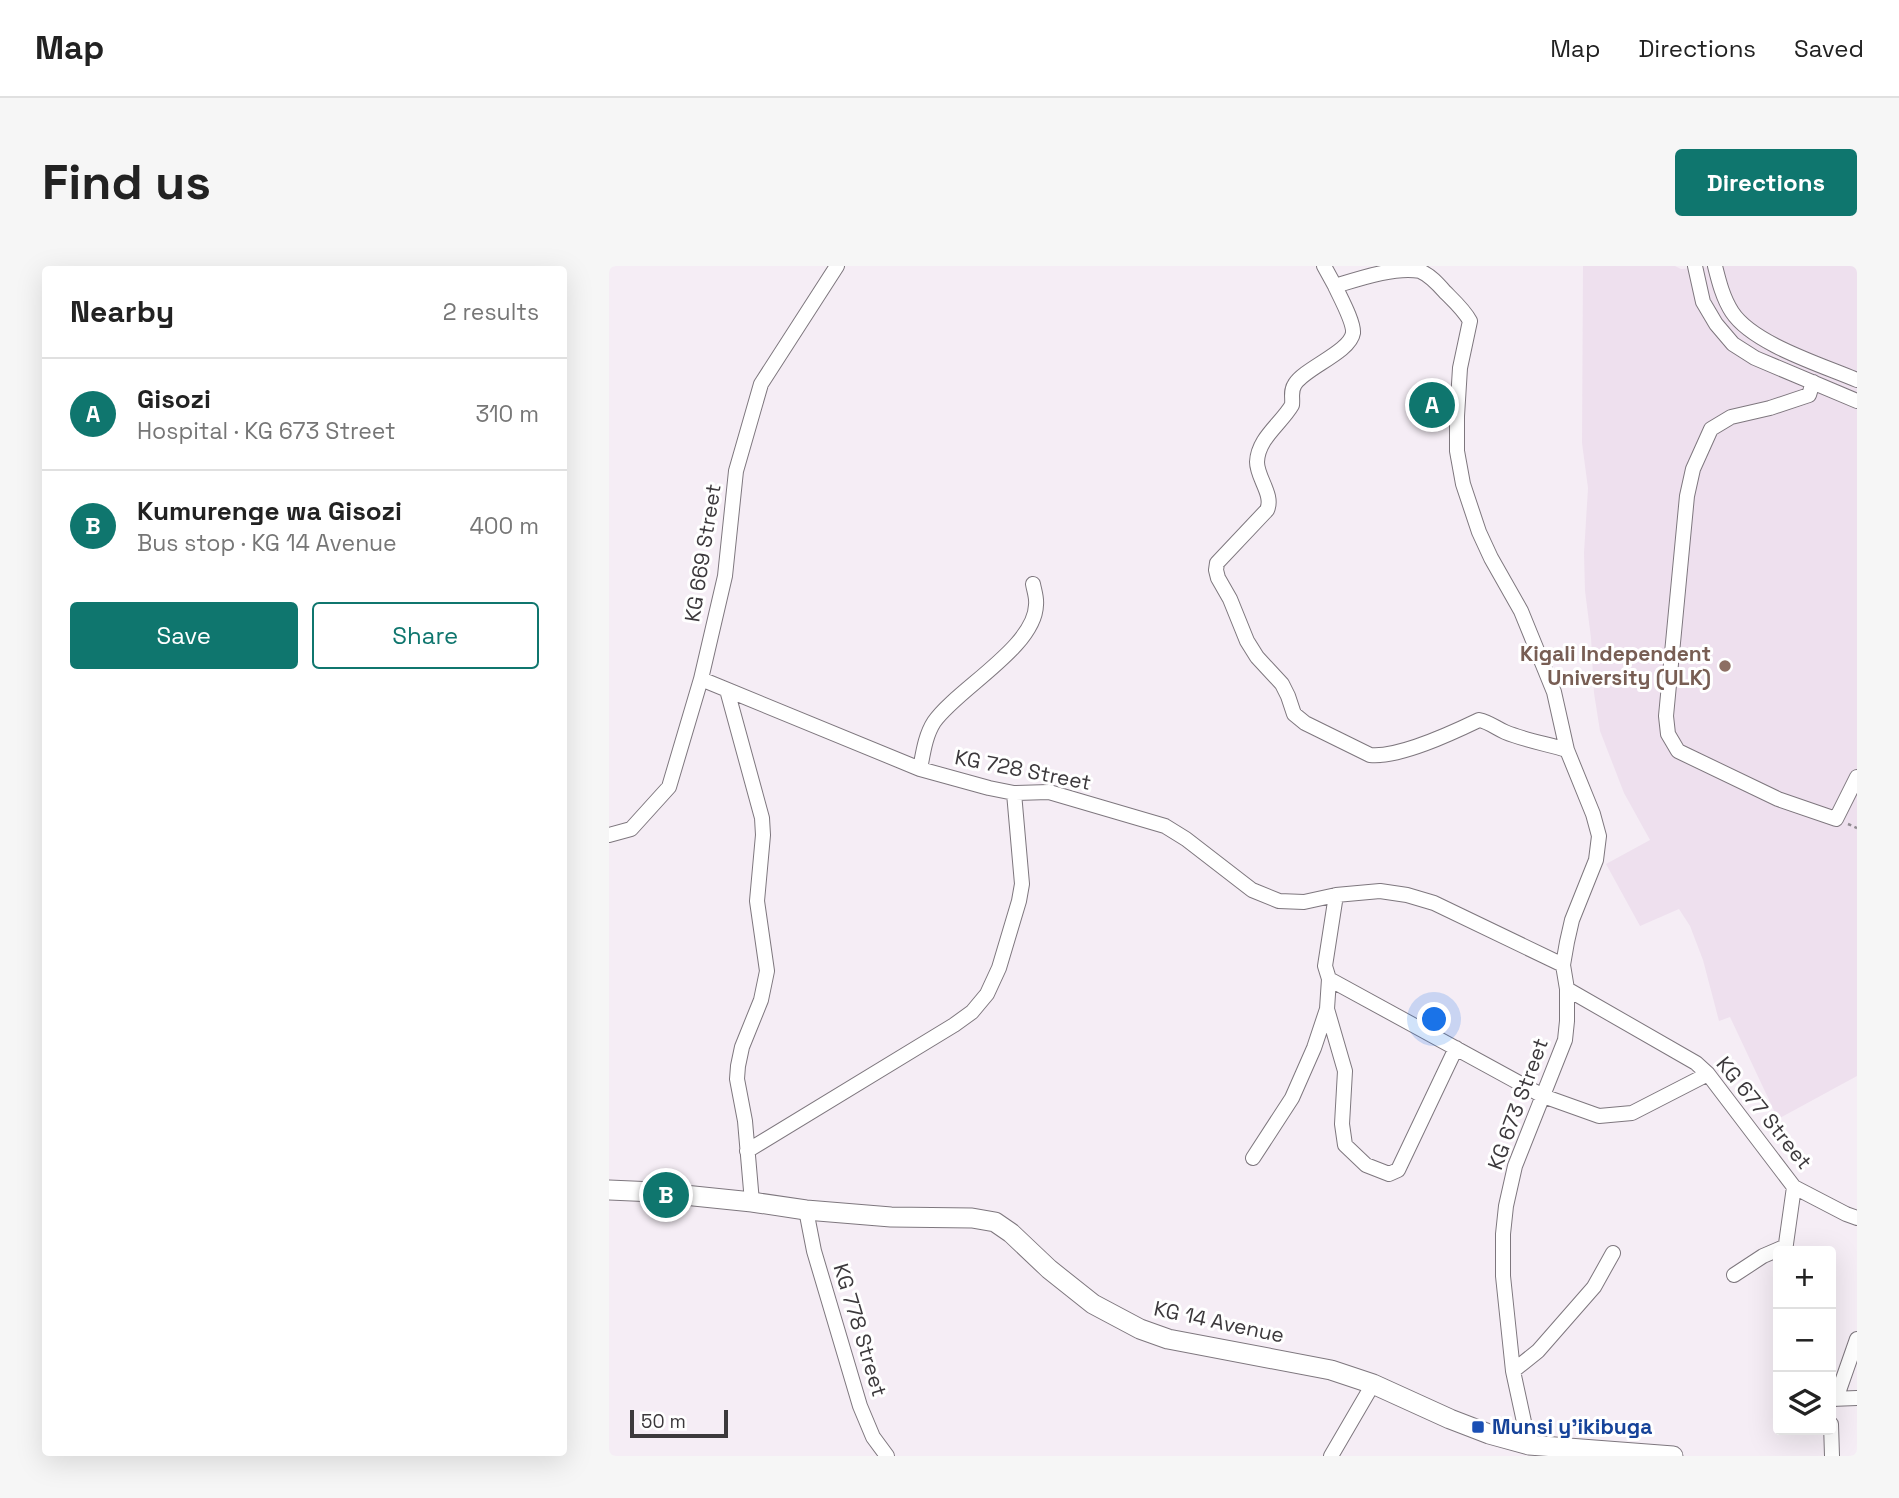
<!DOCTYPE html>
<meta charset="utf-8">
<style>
body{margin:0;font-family:"Space Grotesk",sans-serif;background:#f6f6f6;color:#222}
.controls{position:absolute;right:21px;bottom:21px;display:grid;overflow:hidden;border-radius:7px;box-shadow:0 7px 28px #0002}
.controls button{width:63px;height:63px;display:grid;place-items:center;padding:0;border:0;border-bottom:2px solid #e0e0e0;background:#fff;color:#222;font:35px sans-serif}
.scale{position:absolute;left:21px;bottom:18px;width:98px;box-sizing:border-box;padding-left:7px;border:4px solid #3c393c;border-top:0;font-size:19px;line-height:24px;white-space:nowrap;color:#3c393c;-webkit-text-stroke:5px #fff;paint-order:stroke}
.you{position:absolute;left:826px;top:754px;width:24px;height:24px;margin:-18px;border:5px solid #fff;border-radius:50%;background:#1a73e8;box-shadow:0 0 0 10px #1a73e833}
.badge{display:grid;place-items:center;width:46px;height:46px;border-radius:50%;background:#0f766e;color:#fff;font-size:23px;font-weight:700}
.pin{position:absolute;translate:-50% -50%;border:4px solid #fff;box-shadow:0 2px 7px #0006}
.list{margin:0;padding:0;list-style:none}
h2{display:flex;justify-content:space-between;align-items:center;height:91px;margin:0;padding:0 28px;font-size:30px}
h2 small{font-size:23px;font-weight:400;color:#767676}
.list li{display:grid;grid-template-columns:46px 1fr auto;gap:21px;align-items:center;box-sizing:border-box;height:112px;padding:0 28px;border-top:2px solid #e0e0e0}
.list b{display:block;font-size:26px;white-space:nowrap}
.list p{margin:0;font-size:23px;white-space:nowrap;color:#767676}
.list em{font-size:23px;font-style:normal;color:#767676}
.actions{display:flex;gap:14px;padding:21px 28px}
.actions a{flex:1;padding:16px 0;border:2px solid #0f766e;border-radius:7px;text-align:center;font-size:24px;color:#0f766e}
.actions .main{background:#0f766e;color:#fff}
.icon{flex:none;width:38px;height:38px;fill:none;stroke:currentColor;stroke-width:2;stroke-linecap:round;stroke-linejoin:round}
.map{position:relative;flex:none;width:1248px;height:1190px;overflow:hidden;border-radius:7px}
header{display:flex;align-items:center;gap:42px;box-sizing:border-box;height:98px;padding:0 35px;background:#fff;border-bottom:2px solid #e0e0e0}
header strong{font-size:33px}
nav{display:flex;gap:38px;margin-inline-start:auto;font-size:24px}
.intro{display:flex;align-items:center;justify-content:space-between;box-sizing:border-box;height:168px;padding:0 42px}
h1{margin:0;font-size:49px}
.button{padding:18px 32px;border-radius:7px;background:#0f766e;color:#fff;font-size:24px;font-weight:700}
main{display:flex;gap:42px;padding:0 42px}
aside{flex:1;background:#fff;border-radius:7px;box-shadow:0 7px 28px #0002}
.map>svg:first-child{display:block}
.built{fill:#eee0ee}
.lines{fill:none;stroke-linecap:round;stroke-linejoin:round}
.street-casing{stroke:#7e777e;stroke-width:16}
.secondary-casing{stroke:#7e777e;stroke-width:21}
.path{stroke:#928c92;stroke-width:2.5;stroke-dasharray:3.5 3.5;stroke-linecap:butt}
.street{stroke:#fff;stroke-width:14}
.secondary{stroke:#fff;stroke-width:19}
.education-dot{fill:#8d6e63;stroke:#fff;stroke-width:2.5}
.transit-dot{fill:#1a4fb4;stroke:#fff;stroke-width:2.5}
.labels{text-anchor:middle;stroke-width:6;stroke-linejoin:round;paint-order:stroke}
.street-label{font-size:21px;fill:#3c393c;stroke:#fff}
.education-label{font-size:21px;font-weight:bold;fill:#785e54;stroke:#fff;text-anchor:end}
.transit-label{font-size:21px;font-weight:bold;fill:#164399;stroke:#fff;text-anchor:start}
</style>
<header>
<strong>Map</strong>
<nav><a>Map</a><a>Directions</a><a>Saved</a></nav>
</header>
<div class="intro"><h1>Find us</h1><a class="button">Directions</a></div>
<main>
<aside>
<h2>Nearby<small>2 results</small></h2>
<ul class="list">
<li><span class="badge">A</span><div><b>Gisozi</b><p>Hospital · KG 673 Street</p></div><em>310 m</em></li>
<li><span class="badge">B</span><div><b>Kumurenge wa Gisozi</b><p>Bus stop · KG 14 Avenue</p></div><em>400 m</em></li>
</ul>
<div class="actions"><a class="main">Save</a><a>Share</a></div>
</aside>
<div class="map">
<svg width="1248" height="1190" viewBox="0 0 1248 1190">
<rect width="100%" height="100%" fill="#f5edf5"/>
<path class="built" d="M974 0H1066L1072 3 1118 0H1248V810L1169 853 1121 751 1110 755 1094 694 1081 660 1070 643 1031 660 997 598 1041 574 1015 527 991 465 985 427 982 372 976 325 975 287 979 222 973 177Z"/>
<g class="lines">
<defs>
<path id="street" d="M715 0 726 20C749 13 787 0 811 5 821 9 829 18 836 26 845 35 855 44 861 55L851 102 848 150V185L854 218 870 266 882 292 912 345 945 426 958 484 984 548 990 570 987 594 963 654 958 676 954 699 958 723V755L956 774 906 900 897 940 894 968V1010L904 1105 920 1179
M1086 0 1094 36 1107 58 1124 78 1146 92 1248 135
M1106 0C1110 16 1114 32 1123 46 1144 78 1213 99 1248 114
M726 20C731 31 745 56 744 67 741 86 696 102 686 118 681 125 684 131 683 139 672 158 649 172 648 196 648 212 665 229 658 244L608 297 607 304 609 312 621 333 638 375 648 391 673 418 679 430 685 448 696 457 761 489C790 492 843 467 870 454 880 456 887 462 896 466 915 474 938 478 958 484
M1204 116 1200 129 1161 142 1122 151 1102 163 1084 203 1078 230 1057 450 1059 468 1069 485 1169 533 1227 553 1248 511
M92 413 311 503 380 522 405 527 440 526 556 560 577 573 643 624 670 635 695 636 727 629 771 625 798 629 825 637 954 699
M118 424 153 552 154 569 148 635 158 705 152 734 133 781 129 800 128 813 136 855 143 936
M311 503C314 488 316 470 325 456 348 423 426 381 427 339 428 332 425 324 424 318
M0 569 22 563 60 521 92 413 116 310 127 205 152 118 228 0
M727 629 716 700 720 713 934 830 990 850 1023 847 1099 808
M720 713 718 743 736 805 733 858 736 879 757 899 780 908 789 904 847 782
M958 723 1087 797 1099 808 1185 921 1237 948 1248 952
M138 885 345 759 363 746 378 728 390 702 410 635 413 618 405 527
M644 892 683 832 705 782 718 743
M197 944 205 985 251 1140 264 1171 278 1190
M1176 985 1185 921
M1125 1009 1154 990 1175 981
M904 1105 929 1085 985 1021 1004 987
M1222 1133 1248 1132
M1227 1133 1248 1073
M1222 1158 1223 1190
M722 1190 764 1118"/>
<path id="secondary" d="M0 924 46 926 143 936 197 944 282 951 363 952 386 956 402 967 440 1003 484 1038 531 1063 559 1073 722 1104 764 1118 841 1153 880 1168 920 1179 1064 1190"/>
</defs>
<use href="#street" class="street-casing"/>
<use href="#secondary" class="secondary-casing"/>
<path class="path" d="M1239 558 1248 562"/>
<use href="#street" class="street"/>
<use href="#secondary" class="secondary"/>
</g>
<circle class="education-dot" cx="1116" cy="400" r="7"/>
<rect class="transit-dot" x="862" y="1154" width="14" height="14" rx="3.5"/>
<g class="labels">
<g class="street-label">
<text transform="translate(94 287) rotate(-81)" y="7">KG 669 Street</text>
<text transform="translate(414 504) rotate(11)" y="7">KG 728 Street</text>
<text transform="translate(909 838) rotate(-70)" y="7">KG 673 Street</text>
<text transform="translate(1155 847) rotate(51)" y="7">KG 677 Street</text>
<text transform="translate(610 1056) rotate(12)" y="7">KG 14 Avenue</text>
<text transform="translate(251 1064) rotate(73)" y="7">KG 778 Street</text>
</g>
<g class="education-label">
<text x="1102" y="395">Kigali Independent<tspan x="1102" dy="24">University (ULK)</tspan></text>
</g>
<g class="transit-label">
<text x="883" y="1168">Munsi y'ikibuga</text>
</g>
</g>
</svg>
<div class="controls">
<button>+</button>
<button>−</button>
<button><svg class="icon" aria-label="layers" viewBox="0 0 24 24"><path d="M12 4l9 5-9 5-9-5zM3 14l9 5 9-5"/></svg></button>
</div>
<div class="scale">50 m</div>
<div class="you"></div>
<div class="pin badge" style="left:823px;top:139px">A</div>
<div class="pin badge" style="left:57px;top:929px">B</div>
</div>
</main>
